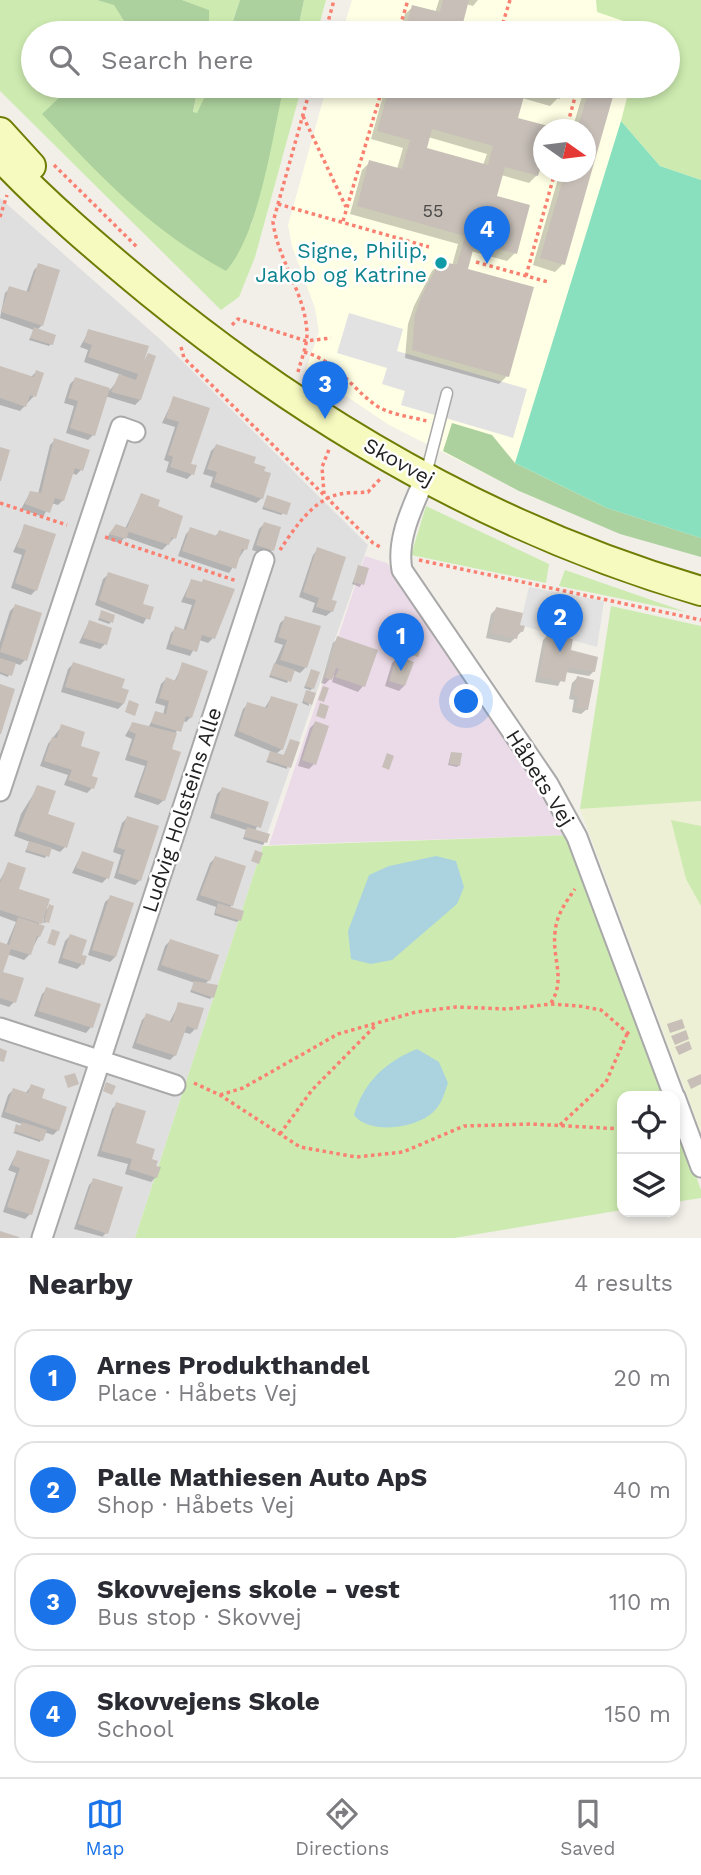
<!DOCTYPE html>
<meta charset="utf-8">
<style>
body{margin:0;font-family:"Work Sans",sans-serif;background:#f2f2f3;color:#2b2b33}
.controls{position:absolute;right:21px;bottom:21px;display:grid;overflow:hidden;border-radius:14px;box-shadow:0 4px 10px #0003}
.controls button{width:63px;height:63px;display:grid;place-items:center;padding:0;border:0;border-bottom:2px solid #e1e1e2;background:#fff;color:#2b2b33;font:35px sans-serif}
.compass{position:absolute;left:533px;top:119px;width:63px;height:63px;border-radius:50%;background:#fff;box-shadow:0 4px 10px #0003;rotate:104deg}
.you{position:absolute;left:467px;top:702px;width:24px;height:24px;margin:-18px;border:5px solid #fff;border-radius:50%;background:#1a73e8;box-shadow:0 0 0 10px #1a73e833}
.badge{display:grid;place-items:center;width:46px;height:46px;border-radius:50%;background:#1a73e8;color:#fff;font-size:23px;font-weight:700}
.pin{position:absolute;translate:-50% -58px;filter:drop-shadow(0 2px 4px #0008)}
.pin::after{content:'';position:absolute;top:37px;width:24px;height:21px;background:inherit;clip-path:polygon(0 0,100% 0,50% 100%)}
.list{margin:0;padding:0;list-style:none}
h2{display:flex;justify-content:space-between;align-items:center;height:91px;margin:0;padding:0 28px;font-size:30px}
h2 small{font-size:23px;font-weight:400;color:#7c7c81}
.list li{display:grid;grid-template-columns:46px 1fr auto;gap:21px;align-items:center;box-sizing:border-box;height:98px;margin:0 14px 14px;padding:0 14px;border:2px solid #e1e1e2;border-radius:21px}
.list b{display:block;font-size:26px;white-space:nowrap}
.list p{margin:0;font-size:23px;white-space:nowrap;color:#7c7c81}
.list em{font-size:23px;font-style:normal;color:#7c7c81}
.icon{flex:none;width:38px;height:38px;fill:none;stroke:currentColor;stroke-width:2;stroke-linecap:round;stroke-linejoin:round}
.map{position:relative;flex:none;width:701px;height:1238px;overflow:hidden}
.search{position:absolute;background:#fff;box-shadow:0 4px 10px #0003;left:21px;right:21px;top:21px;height:77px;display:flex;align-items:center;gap:18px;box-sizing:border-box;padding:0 24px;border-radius:38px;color:#7c7c81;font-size:26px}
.sheet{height:539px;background:#fff}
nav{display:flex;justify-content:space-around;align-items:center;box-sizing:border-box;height:98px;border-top:2px solid #e1e1e2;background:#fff;font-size:19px;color:#7c7c81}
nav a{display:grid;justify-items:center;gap:4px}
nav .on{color:#1a73e8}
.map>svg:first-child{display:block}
.residential{fill:#e0dfdf}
.industrial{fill:#ebdbe8}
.education{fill:#ffffe5;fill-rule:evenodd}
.farmland{fill:#eef0d5}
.grass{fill:#cdebb0}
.forest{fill:#add19e}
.pitch{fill:#88e0be}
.parking{fill:#e2e2e2}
.water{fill:#aad3df}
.shadow{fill:#0003;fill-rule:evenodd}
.building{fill:#c7bfb8;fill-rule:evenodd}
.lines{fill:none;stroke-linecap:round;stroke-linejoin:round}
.lane-casing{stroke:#a9a9a9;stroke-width:13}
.street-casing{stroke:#a9a9a9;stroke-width:23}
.secondary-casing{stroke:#707d05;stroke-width:32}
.path{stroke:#fa8072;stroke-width:3.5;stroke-dasharray:3.5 3.5;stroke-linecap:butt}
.lane{stroke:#fff;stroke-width:10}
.street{stroke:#fff;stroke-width:19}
.secondary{stroke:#f7fabf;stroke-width:28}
.culture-dot{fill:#0f9aa8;stroke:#fff;stroke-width:2.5}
.labels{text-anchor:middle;stroke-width:5;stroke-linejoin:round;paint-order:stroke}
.number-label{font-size:18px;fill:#4b4948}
.culture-label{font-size:21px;fill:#0d838f;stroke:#fff;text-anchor:end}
.street-label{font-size:21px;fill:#222;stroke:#fff}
</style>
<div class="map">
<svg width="701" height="1238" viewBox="0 0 701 1238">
<rect width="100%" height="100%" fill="#f2efe9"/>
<path class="residential" d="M0 198 161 340 368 545 263 846 135 1238H0Z"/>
<path class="industrial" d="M365 556 387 563 571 835 269 845Z"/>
<path class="education" d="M352 0H701V169L601 523 532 497 389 425 306 369 319 332 315 308 292 246 288 225 327 86H668V33H342ZM544 130H586V172H544Z"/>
<path class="farmland" d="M701 801V1133L580 809Z"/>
<path class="grass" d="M0 0H97L114 4 124 21 120 33H33V86H83L64 93 251 226 284 86H302L255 257 239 297 221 310 0 91Z
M182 0H240L229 33H209L208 10Z
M304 0H326L317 33H297Z
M596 0H701V180L660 166 621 121 630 86H668V33H643L644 28 597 12Z
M198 86H210L198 113H193Z
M426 506 549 564 546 583 411 555Z
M565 570 686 612 559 586Z
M611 606 701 626V801L580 809Z
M671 820 701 826V906L686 879Z
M571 835 668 1096H622V1210L454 1238H135L263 846Z
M675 1116 701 1190V1198L675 1202Z"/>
<path class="forest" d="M97 0H182L209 10V33H120L124 21 114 5Z
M240 0H304L297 33H229Z
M83 86H198L193 112 197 113 210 86H284C272 137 260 232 226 271 149 229 101 177 42 114L64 93Z
M452 423 492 435 515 463 607 508 701 538V557L620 534 519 491 443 451Z"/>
<path class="pitch" d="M621 121 660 166 701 180V538L607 508 515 463Z"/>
<path class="parking" d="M349 313 403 329 397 351 527 389 513 438 401 405 405 391 382 384 387 368 337 353Z
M529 587 604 601 597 647 520 625Z"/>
<path class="water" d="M436 856 456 861 464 887 457 904 392 960 371 964 351 959 348 931 369 875 389 866Z
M417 1049 439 1062 448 1083C445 1091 442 1103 436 1109 421 1128 370 1136 354 1115 364 1082 385 1062 417 1049Z"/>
<path class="shadow" d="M439 0H478L473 6 466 4 460 24 494 33H400L405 14 413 7 435 13Z
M390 86 420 92 422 86H562L558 98 550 106 522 98 516 119 550 128 544 130 537 175 529 183 501 175 495 197 515 253 507 261 471 251 466 270 507 376 499 384 405 358 408 324 414 306 432 271 441 263 452 266 458 244 350 214 362 170 370 162 397 169 403 148 371 139 384 92ZM428 137 487 154 483 165 424 149Z
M585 86H614L563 264 555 272 533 265 560 172H586V130H572Z
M39 265 42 325 37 330 51 344 49 346 29 340 34 330 0 318 5 293 10 288 26 293 34 270Z
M89 331 147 347 142 362 149 355 140 400 135 405 105 396 93 435 88 440 66 433 74 406 64 403 70 384 75 379 110 390 122 375 84 362 88 350 80 347Z
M0 368 30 378 36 372 34 396 20 411 0 405Z
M174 398 192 474 187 479 166 472 169 462 164 460 175 427 162 423Z
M55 440 81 470 76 475 72 473 63 500 58 505 51 503 43 517 21 509 30 493 38 494 50 445Z
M216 446 252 464 262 498 256 503 210 487 213 477 203 474 211 451Z
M141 495 156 507 174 538 162 550 125 537 120 543 106 539 111 532 125 529Z
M268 497 283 513 281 515 262 509Z
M264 524 272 550 267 555 252 550 259 529Z
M25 526 36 590 31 595 11 588 22 555 13 552Z
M191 529 215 537 219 532 245 549 229 573 178 556 186 534Z
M318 549 332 611 326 616 312 612 315 603 299 597 313 555Z
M359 567 367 570 360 587 352 584Z
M109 574 141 605 152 609 143 624 95 605 103 579Z
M191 581 233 590 213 638 208 643 199 640 190 656 166 649 171 633 176 628 183 631 192 605 181 602Z
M15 606 25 660 20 665 14 663 8 677 0 674V642L10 611Z
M496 609 522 631 510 643 486 638 491 614Z
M102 612 111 622 109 624 98 620Z
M286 618 318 627 305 668 300 673 293 670 287 683 269 677 283 645 274 642 280 623Z
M89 622 105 644 100 649 79 643Z
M548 635 569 651 594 671 589 676 565 672 558 686 535 682 543 640Z
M338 638 375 651 363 686 358 692 332 682 334 675 325 684 321 683 333 643Z
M398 658 404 686 399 691 385 686 392 663Z
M73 664 120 689 123 704 118 709 61 692 68 669Z
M183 664 191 717 186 722 182 721 174 736 164 800 158 805 134 797 145 766 125 760 132 739 125 736 132 724 148 728 156 713 163 715 165 706 155 703 161 684 166 679 174 682Z
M311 671 313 688 308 692 309 706 302 703 305 694 310 690 304 688Z
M577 678 587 709 581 714 572 712 574 700 569 699 572 683Z
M271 698 282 749 276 754 283 757 290 741 287 769 266 762 272 752 234 736 243 709 248 704 264 709Z
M315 723 314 764 309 769 298 766 310 728Z
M62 726 78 747 92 788 87 793 64 785 68 775 40 766 48 744Z
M451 753 459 765 457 767 448 765Z
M38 787 46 816 65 847 60 852 50 848 45 858 25 852 30 842 14 836 21 814Z
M222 789 267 803 255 831 265 842 263 845 243 839 246 830 210 818 217 794Z
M127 818 140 880 135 885 114 878 121 855 113 852 122 823Z
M82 853 107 878 102 883 72 873Z
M215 858 232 905 229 908 239 920 237 922 214 915 216 907 196 900 210 863Z
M9 864 17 890 43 913 50 906 47 922 43 923 44 918 37 926 39 936 29 955 24 960 7 954 1 973 14 1002 9 1007 0 1004V944L6 946 16 922 0 916V880Z
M111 897 115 957 110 962 88 955 105 902Z
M70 936 82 964 77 969 58 963 65 941Z
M170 941 209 980 204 985 212 997 210 999 190 992 195 983 157 970 165 946Z
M47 989 98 1005 91 1027 86 1033 34 1016 42 994Z
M179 1004 195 1029 190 1034 183 1032 175 1055 170 1060 132 1048 142 1020 147 1015 169 1023Z
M31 1086 58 1130 53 1135 44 1132 40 1142 13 1133 22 1124 1 1117 8 1095 13 1090 25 1094Z
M117 1104 133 1144 150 1160 156 1177 151 1182 125 1174 128 1164 97 1156 112 1109Z
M17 1152 30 1214 25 1219 3 1212 16 1173 8 1170Z
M94 1180 106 1233 102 1237 107 1238 74 1229 89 1185Z"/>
<path class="building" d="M443 0H469L463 23 498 33H404L412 5 440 12Z
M390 86 425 91 426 86H563L560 99 526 89 518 118 552 127 544 130V157L538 176 505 167 497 196 530 205 517 254 481 244 482 241 476 239 468 269 534 287 509 377 412 350 415 315 421 297 440 261 457 265 465 236 357 206 369 160 402 169 410 140 377 131ZM432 129 493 146 488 165 427 148Z
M590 86H616L565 265 540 258 565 172H586V130H577Z
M38 263 60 270 43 326 1 312 9 286 29 292Z
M34 327 56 335 53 345 30 338Z
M88 329 149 346 144 361 148 353 156 356 141 400 111 392 119 374 136 380 138 374 88 357 92 345 84 342Z
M0 366 34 377 36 370 44 373 36 397 30 395 26 407 0 398Z
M75 377 110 388 95 436 70 428 78 401 68 398Z
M173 396 210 408 191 464 197 465 194 475 170 467 173 457 168 455 179 422 166 418Z
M54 438 90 450 83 471 75 468 64 501 55 498 50 513 25 504 30 491 41 493Z
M216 444 256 457 254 463 266 467 264 471 271 473 263 499 214 482 217 472 207 469Z
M0 447 10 450 1 481H0Z
M141 493 160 500 158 506 183 516 176 539 172 537 169 545 129 532 126 539 109 534 116 524 127 528Z
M267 495 291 503 287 515 263 507Z
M264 522 281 527 274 551 256 545Z
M24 524 56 534 37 591 15 583 26 550 17 547Z
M190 527 217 536 219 530 250 540 247 550 242 549 236 569 182 551Z
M317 547 346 557 332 600 337 601 333 612 316 607 319 598 303 592Z
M358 565 369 568 364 585 353 582Z
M108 572 149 585 143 604 154 607 150 620 99 600Z
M191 579 202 582 203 579 235 589 215 639 202 635 197 652 170 644 175 626 186 630 196 600 185 597Z
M15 604 42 613 27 661 0 652Z
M496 607 523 613 520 625 525 626 523 632 519 631 517 639 490 633Z
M101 610 115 615 113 623 99 618Z
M285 616 321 626 307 668 280 660 287 640 278 637Z
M89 620 112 628 107 645 83 638Z
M547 633 573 639 571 650 598 657 595 672 568 667 565 682 539 677Z
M337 636 378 650 365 687 335 677 339 669 336 668 332 680 325 678Z
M412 643 422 645 418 657 409 654Z
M397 656 414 662 405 686 389 681Z
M0 658 16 663 12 676 0 672Z
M73 662 125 679 122 688 129 690 124 704 65 687Z
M182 662 208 671 192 718 186 716 181 732 151 723 155 711 166 714 169 701 159 698 166 677 176 681Z
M274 663 295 670 291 682 270 675Z
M311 669 320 672 314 689 305 686Z
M577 676 594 680 588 710 576 708 578 696 573 695Z
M0 684 15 689 1 734H0Z
M323 686 329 688 324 702 318 700Z
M306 690 316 693 312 705 303 701Z
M271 696 298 704 283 750 238 731 247 702 267 708Z
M129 700 139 704 135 716 125 712Z
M320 703 329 706 325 719 316 716Z
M315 721 329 726 316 765 302 760Z
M132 722 177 733 172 749 181 752 165 801 138 792 148 761 129 755 136 734 129 731Z
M61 724 85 732 81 746 100 752 92 776 98 778 94 789 68 780 72 770 44 761 52 737 57 738Z
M290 739 300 742 291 768 267 760 270 751 284 755Z
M451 752 462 753 460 766 449 764Z
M387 753 394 756 389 770 382 767Z
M37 785 56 791 48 814 75 823 67 848 18 831Z
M222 787 269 802 261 828 214 813Z
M127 816 159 826 141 881 118 873 125 850 117 847Z
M247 827 270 834 267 843 244 837Z
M29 841 52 848 49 857 26 850Z
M255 850 263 853 259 864 251 861Z
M82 851 114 862 109 879 76 868Z
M215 856 246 866 233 906 200 895Z
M8 862 26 868 19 889 50 899 42 924 0 910V883Z
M110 895 134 903 116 957 92 950Z
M218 903 244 911 241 921 215 913Z
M49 904 54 906 49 923 44 921Z
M18 917 45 926 40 937 37 936 31 955 11 949 3 972 24 978 16 1003 0 998V942L9 945Z
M52 929 60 932 55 946 47 943Z
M70 934 87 940 82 955 87 956 84 965 62 958Z
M170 939 219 955 210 981 161 965Z
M194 981 218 985 214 998 191 990Z
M46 987 101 1004 93 1028 38 1011Z
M178 1002 204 1008 197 1030 187 1026 176 1056 136 1043 146 1013 172 1022Z
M682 1019 685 1028 670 1033 667 1024Z
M686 1030 689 1039 675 1045 671 1036Z
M689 1041 692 1049 679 1055 675 1047Z
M0 1048 7 1051 4 1062 0 1061Z
M75 1073 79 1084 68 1088 64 1076Z
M701 1074V1084L691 1089 687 1080Z
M106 1082 116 1086 112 1095 103 1091Z
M31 1084 45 1089 42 1098 67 1107 59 1131 5 1112 13 1088 28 1093Z
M116 1102 146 1111 136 1143 155 1149 152 1159 158 1161 156 1166 161 1167 157 1178 129 1169 132 1159 101 1151Z
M22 1122 47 1130 43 1141 14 1131 16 1124 21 1126Z
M17 1150 50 1160 32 1215 7 1207 20 1168 12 1165Z
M93 1178 123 1187 108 1234 78 1224Z
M0 1231 19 1237V1238H0Z"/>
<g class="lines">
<defs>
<path id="lane" d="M426 474 447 393"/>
<path id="street" d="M425 478C413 506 396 539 402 570L548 784 577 837 674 1096
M0 791 121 427 135 432
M0 1028 175 1085
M675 1097 701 1167
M42 1238 264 560"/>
<path id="secondary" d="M0 132 31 166
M0 156C46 205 98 249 150 292 313 425 498 532 701 591"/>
</defs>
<use href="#lane" class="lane-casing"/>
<use href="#street" class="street-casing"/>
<use href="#secondary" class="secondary-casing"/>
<path class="path" d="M510 0 502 26 530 33
M325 33 334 0
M398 33 408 0
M414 86 420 87
M303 116 346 207
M566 130 578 86
M54 165 138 248
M278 204 429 247
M0 217 7 195
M343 221 383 86
M476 262 548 282
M526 276 555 172
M232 325 238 319 306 341 331 338
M181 347 184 358 373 543 382 548
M304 352C335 360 350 386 374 404 387 414 411 417 427 421
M298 372C301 360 307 346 307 334 306 294 278 261 273 222L311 86
M324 494 322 467 330 447
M0 503 67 525
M105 537 237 581
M280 550C294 529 313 499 340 494 349 492 359 493 368 492L381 478
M419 560 701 620
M551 1003C566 979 552 959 555 933 556 916 565 903 575 889
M194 1083 220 1095 300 1147 356 1157 403 1152 464 1126 531 1124 622 1129
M220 1095 243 1088 338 1034 416 1012 456 1007 508 1009 551 1004 579 1006 601 1010 630 1035
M560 1125 606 1082 627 1034
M280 1134 312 1090 376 1025"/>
<use href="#lane" class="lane"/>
<use href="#street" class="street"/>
<use href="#secondary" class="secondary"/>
</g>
<circle class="culture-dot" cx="441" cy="263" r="7"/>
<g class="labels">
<g class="number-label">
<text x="433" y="217">55</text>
</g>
<g class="culture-label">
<text x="427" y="258">Signe, Philip,<tspan x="427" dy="24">Jakob og Katrine</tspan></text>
</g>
<g class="street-label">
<text transform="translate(399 462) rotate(29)" y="7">Skovvej</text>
<text transform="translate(540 778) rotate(58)" y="7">Håbets Vej</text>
<text transform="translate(182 810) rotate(-72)" y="7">Ludvig Holsteins Alle</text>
</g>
</g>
</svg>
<div class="controls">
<button><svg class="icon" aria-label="locate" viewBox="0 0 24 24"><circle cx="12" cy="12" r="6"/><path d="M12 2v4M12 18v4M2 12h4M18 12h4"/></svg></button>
<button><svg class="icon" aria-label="layers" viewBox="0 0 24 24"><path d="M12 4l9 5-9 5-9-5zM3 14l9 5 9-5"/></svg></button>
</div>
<svg class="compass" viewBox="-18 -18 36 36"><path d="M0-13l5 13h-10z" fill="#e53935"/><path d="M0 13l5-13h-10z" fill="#7c7c81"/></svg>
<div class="you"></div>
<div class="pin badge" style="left:401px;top:671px">1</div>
<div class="pin badge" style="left:560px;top:652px">2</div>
<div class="pin badge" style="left:325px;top:419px">3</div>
<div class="pin badge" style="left:487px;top:264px">4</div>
<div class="search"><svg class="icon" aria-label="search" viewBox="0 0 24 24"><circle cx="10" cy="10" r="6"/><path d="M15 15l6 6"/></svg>Search here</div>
</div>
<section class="sheet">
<h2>Nearby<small>4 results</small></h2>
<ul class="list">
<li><span class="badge">1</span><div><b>Arnes Produkthandel</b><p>Place · Håbets Vej</p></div><em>20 m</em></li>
<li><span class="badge">2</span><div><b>Palle Mathiesen Auto ApS</b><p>Shop · Håbets Vej</p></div><em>40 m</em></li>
<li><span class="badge">3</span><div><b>Skovvejens skole - vest</b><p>Bus stop · Skovvej</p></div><em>110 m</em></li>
<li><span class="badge">4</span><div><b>Skovvejens Skole</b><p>School</p></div><em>150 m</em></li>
</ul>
</section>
<nav>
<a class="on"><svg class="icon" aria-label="map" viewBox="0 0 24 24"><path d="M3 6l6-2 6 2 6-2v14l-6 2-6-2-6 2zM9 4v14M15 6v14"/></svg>Map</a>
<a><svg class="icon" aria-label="directions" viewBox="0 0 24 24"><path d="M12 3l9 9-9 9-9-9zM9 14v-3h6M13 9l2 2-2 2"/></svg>Directions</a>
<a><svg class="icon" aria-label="saved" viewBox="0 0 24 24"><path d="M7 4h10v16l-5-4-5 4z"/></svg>Saved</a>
</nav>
